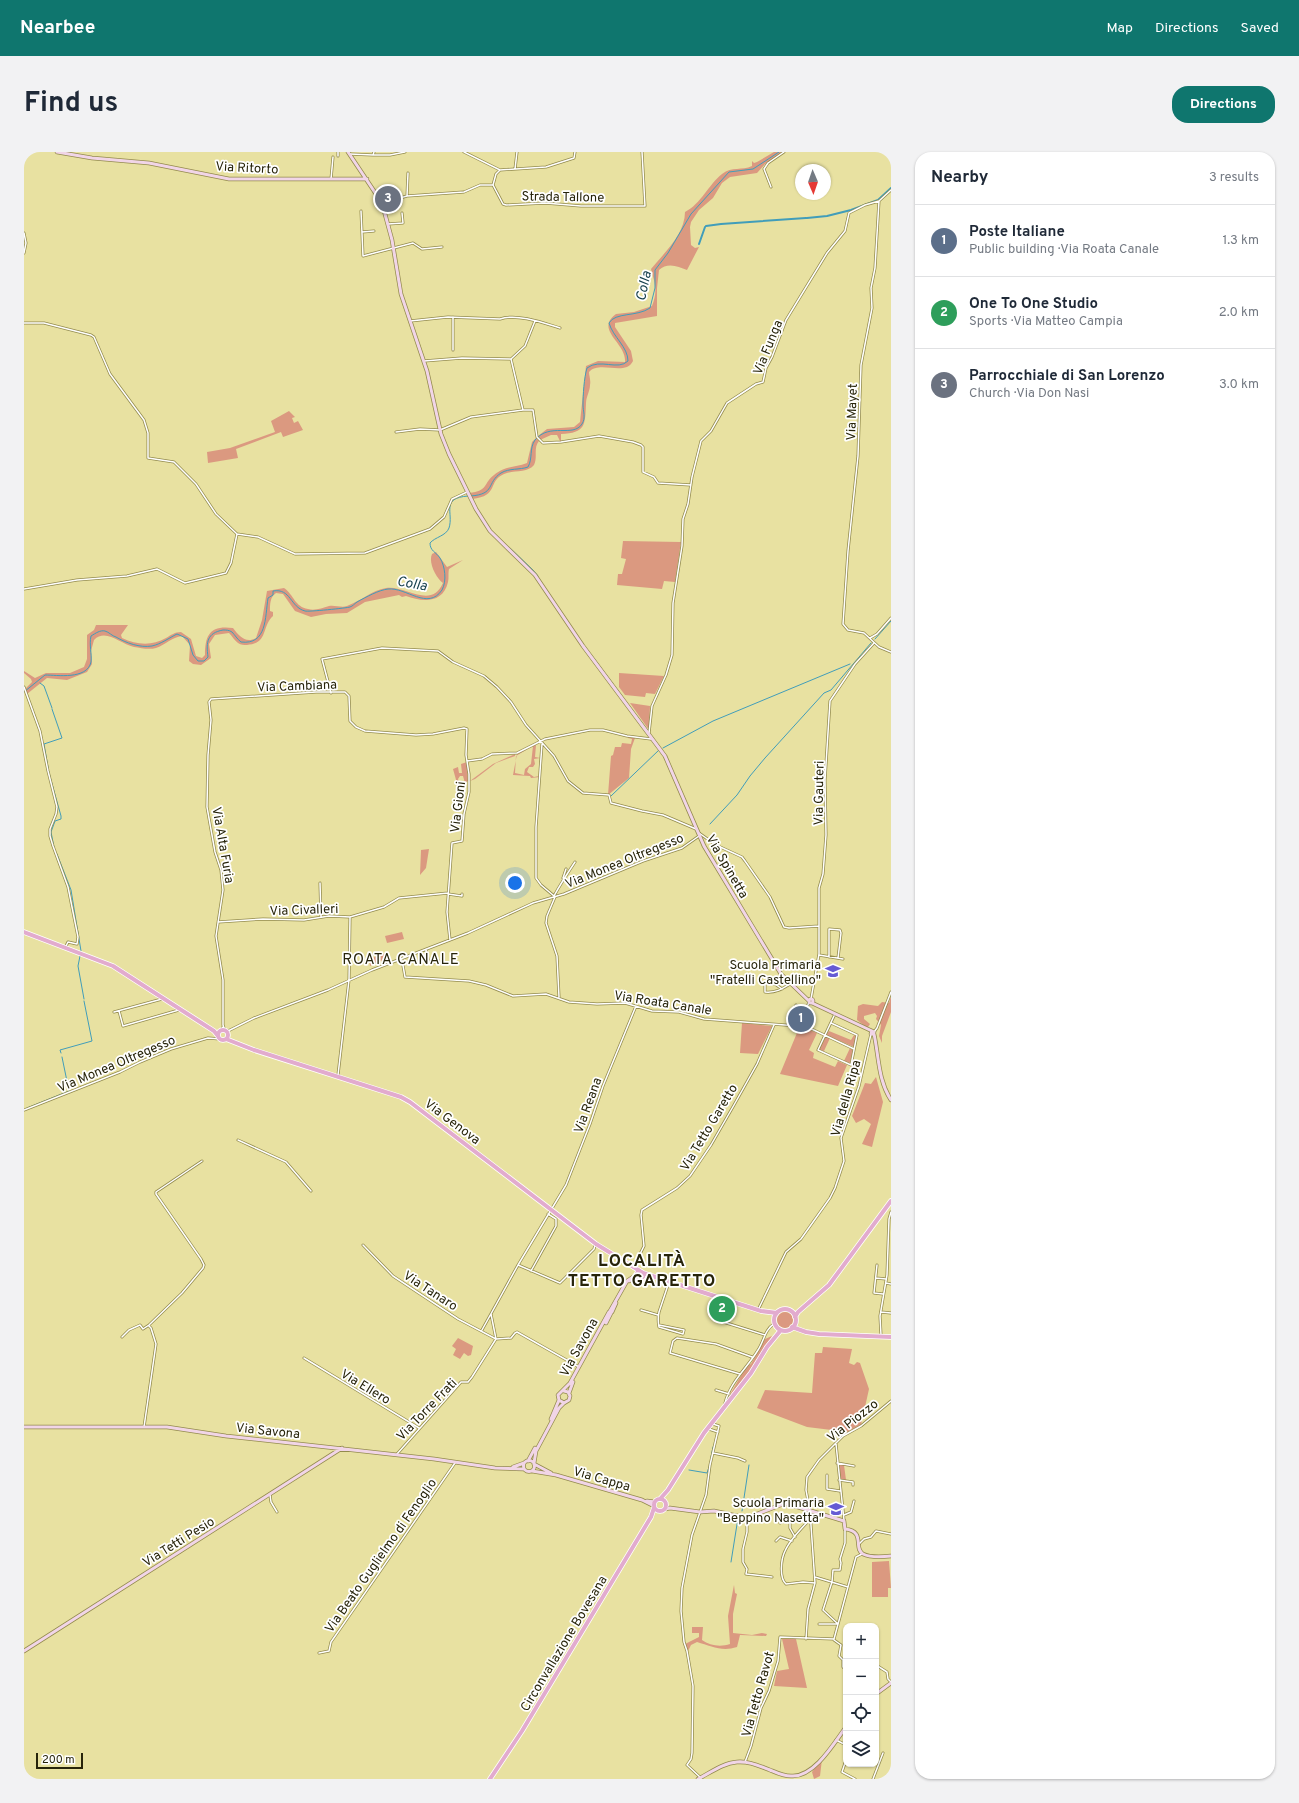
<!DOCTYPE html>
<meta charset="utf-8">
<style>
body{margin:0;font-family:Overpass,sans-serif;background:#f2f2f3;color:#1f2937}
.controls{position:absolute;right:12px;bottom:12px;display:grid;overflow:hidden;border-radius:8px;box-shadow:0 1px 3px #0004}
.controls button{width:36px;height:36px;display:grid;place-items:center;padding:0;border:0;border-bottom:1px solid #e0e1e3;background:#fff;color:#1f2937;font:20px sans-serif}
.compass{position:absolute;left:771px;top:12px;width:36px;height:36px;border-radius:50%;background:#fff;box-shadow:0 1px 3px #0004;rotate:178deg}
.scale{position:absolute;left:12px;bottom:10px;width:47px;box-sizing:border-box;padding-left:4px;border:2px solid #27240a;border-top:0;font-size:11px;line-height:14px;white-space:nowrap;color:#27240a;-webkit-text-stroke:3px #fff;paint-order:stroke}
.you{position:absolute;left:491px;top:731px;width:14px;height:14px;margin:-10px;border:3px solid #fff;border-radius:50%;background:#1a73e8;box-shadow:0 0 0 6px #1a73e833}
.badge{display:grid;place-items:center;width:26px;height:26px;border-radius:50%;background:#0f766e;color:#fff;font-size:13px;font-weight:700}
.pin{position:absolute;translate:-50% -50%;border:2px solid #fff;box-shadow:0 1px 4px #0006}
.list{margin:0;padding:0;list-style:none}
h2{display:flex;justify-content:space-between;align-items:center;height:52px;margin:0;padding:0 16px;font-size:17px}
h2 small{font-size:13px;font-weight:400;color:#747a83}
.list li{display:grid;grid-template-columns:26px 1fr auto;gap:12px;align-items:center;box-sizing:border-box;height:72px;padding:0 16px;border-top:1px solid #e0e1e3}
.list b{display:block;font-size:15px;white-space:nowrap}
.list p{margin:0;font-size:13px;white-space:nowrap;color:#747a83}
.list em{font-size:13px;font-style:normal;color:#747a83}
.icon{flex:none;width:22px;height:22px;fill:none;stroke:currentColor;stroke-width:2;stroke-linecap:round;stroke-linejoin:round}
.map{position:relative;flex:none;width:867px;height:1627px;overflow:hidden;border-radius:16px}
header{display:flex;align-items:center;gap:24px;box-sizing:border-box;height:56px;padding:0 20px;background:#0f766e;color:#fff}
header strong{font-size:19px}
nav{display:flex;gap:22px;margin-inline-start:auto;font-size:14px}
.intro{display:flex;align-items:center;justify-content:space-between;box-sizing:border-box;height:96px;padding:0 24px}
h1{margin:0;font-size:28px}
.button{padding:10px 18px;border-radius:16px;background:#0f766e;color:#fff;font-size:14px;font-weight:700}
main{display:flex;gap:24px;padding:0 24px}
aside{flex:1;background:#fff;border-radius:16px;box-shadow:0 1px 3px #0004}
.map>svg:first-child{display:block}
.green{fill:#db9980}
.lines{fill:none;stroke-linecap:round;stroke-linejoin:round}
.stream{stroke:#419dba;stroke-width:1}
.canal{stroke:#419dba;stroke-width:2}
.street-casing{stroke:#938b4e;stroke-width:3}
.secondary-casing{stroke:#938b4e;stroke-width:4.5}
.primary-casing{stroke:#fff;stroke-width:5.5}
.street{stroke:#fff;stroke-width:1.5}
.secondary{stroke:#f1d5e7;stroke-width:3}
.primary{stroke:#e2abce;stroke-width:4}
.labels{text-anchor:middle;stroke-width:3.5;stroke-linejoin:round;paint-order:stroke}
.street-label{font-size:13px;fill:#27240a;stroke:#fff}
.poi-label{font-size:13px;fill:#27240a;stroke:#fff;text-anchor:end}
.water-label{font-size:14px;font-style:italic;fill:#17404d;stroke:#fff}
.quarter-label{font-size:15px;letter-spacing:1px;fill:#27240a;stroke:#fff}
.district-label{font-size:17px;font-weight:bold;letter-spacing:1px;fill:#27240a;stroke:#fff}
</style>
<header>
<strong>Nearbee</strong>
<nav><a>Map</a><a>Directions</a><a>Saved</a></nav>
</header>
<div class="intro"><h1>Find us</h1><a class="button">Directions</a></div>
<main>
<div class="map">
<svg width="867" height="1627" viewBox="0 0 867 1627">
<rect width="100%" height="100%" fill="#e8e1a1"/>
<path class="green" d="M750 0H759L741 12 733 21 706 25 698 31 689 46 675 58 667 70 666 75 667 93 671 96 675 95 663 118C654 114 643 110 635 118L633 136V164L591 171V175L607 199 609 209C601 225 576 208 565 220 565 224 567 228 566 233 566 239 562 245 562 251 561 273 562 281 537 282V290L536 289 533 283H527L516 288 514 284 523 277 550 275 556 270 562 214 574 209 601 210C603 191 570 178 592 162L610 160 628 154C634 138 631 132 627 117 640 101 661 82 661 60 677 52 685 32 698 22 708 14 718 19 728 14V9L730 11 733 10Z
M265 259 271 265 268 266 270 271 274 269 279 278 259 285 257 280 212 297 214 306 184 311 183 300 206 296 251 280 247 269Z
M512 286 515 289C509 296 514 305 510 313 504 321 489 318 480 322 463 329 476 344 448 347L445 341C465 339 459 331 470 323 482 313 491 316 503 311L508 290Z
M599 389 657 390 651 430 640 429 638 437 593 433 594 422H598L602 407 597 406Z
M412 400 423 415 439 408 425 417C424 422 425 426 424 430 419 452 398 450 382 444L378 445 375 443 341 450 323 461 302 462 287 465 271 459 259 442 252 441C246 445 246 452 246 459L249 460V464C237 475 245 491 223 493 220 493 217 493 214 491 211 489 208 484 205 481L191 483 185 492 187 506 177 513 169 512 165 509 166 493 158 484C148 485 141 493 132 496 125 498 117 496 110 495 96 492 82 476 70 488L67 499 68 512 63 520 43 528 23 526 3 542 1 537 8 530 7 527 0 521V519L11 526 22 521H46L60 515 63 507V483L70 478 72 473H104L97 483 98 486C113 493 128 494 142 486 147 483 151 480 157 480L167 487 172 504 178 506 181 503C181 483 186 473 209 476 215 484 222 492 232 486L238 468 243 439 260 436C270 443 271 455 284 457 291 459 298 456 305 454 311 453 318 456 323 454 337 449 348 438 362 436 382 433 407 458 419 431 412 426 404 410 408 402Z
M595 521 640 524 631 542 622 541 621 545 601 543 595 535Z
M606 551 626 554 625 578Z
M604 585 611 586 607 597 605 626 584 643 587 604 589 603 591 595H597L598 591 607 592 608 587 604 586Z
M512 593 511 605 516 606 510 607 511 612 509 615H505L503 620 510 625 515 624 516 625 507 626 506 624 489 623 493 602 507 595 492 604 491 621 500 623 501 617 507 612 509 594Z
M491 602V604L472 611 451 627 446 629 469 612Z
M443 610 444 629 441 631 439 624H436L434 627 436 634 434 635 429 617 434 615 435 621H438L437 612Z
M405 697 402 716 396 723 397 698Z
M378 780 380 787 363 791 361 784Z
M362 801 363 806 346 814 345 807Z
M867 844V860L858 884V891L855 884 857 873 852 867 853 864 851 861 840 864V867L846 872 844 875H842L833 868 834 854 839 852 854 854 858 850 865 851Z
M718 871 748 874 734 902 716 901Z
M779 875 793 881 785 898 790 901 789 906 811 915 814 909 823 913 814 934 756 922 775 876 778 877Z
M805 879 827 888 830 883 832 884 830 895 802 883Z
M802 884 806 886 800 899 795 898Z
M826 896 829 898 826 911 820 909Z
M852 925 859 950 848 995 838 992 847 972 840 967 832 971 828 964 841 931 847 932Z
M753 1168a8 8 0 1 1 16 0a8 8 0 1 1-16 0Z
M748 1184 730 1214 704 1246 722 1215 727 1212 741 1187Z
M434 1186 449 1194 447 1203 444 1204 440 1201 436 1207 429 1203 432 1197 428 1194Z
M799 1195 828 1197 825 1211 830 1213 833 1210 836 1211 845 1237 837 1273 824 1280 783 1275 733 1256 741 1238 788 1241 791 1201H798Z
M815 1312 820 1313 822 1328 816 1327Z
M865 1409 867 1436H864V1445H848V1410Z
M710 1433 711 1441 713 1442 709 1462V1481L728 1483 738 1481 743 1482 742 1484 716 1483 713 1495C698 1500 687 1494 673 1490L667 1493 664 1499 661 1492 675 1485V1481H668V1475H679L678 1488C686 1494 697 1495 706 1492L704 1464Z
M758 1487H772L783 1536 750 1534 753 1519 765 1517Z
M798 1607 796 1624 790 1627 788 1620Z"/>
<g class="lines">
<path class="stream" d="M447 344C472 342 462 331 477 321 485 316 496 318 504 315 509 306 505 297 511 288 526 270 549 286 558 272 562 266 559 259 559 253 559 243 560 226 563 216 576 206 594 219 604 209 604 195 589 185 585 171 591 160 613 165 626 156L631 136V118L644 101 667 62 705 20 729 17 755 0
M486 396 509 418 514 424
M851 487 867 469
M569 505 620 574
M16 531 20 534 28 556
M0 540 21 523C33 523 63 528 67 510 68 502 65 493 67 484 72 481 76 478 81 479 85 480 88 484 92 485 102 491 116 496 128 494 137 492 145 486 153 482L164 487 169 503 174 509H180L184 505C182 490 183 481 199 478 202 478 205 478 208 480 211 483 213 487 217 490 243 493 241 466 244 446L249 443V439C267 436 266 455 281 459 284 460 323 456 326 455 329 454 330 452 333 450 342 445 355 438 364 437 382 435 404 459 418 438 423 429 421 414 416 406 412 400 406 399 406 391 411 385 422 384 425 376 430 361 416 346 444 344
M28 557 38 586 20 592 25 621 37 664V667L31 669 27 680 30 695
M639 596 689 569 826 512
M587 644 635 598
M686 672 713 643 726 624 741 606 800 541 807 538 847 491
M33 702 47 738 57 799
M56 804 54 814 60 847
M37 901 36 898 68 889 60 849
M3 956 45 939 38 905
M687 1305 689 1295
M665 1318 683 1321 685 1315
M718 1359 725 1313
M707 1410 714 1366"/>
<path class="canal" d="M783 66 803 64 827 58 854 48 867 36
M682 74 697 72 782 66
M675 92 681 75"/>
<defs>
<path id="street" d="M314 0V4
M440 0 476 18
M326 2 349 3 350 0
M349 3H366L381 0
M491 17 493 0
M307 27 309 5
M469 33 479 52 482 53 521 51 557 54H621L618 0
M469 33 472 22 476 18 522 15 550 6 551 0
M747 35 740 17 744 11 760 0
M383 44 384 21
M356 46 360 44
M855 49 851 116 847 136 848 156 837 213 834 304 824 399 819 472 824 478 840 481 855 495 867 500
M358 51 383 44 440 40 456 33H469
M337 59 339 104 389 91 398 97 418 95
M364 72 379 71 378 61
M338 80 350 79
M0 81 2 91 0 101
M386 169 424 165 476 167C493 161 520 171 536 176
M0 171H20L67 183 70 185 86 222 120 268 124 281V306L150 310 172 332 192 362 213 382
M429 198V165
M487 207 499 258
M400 209 438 206 487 207 501 194 511 169
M416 278 447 265 499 258H509L513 285 519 291 537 290 575 284 609 290 617 293 619 295V320L630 325 634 331 667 333
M372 280 396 277 416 278
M213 382 234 385 271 402 341 401 406 377 420 365 428 347 443 340
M0 437 53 428 103 424 133 417 161 431 202 421 207 411 213 382
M846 486 853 482 867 466
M0 535 16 579 24 619 33 655 32 662 26 677V684L29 694 44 735 54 785 53 792 44 790 42 794
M307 541 298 507 358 496 414 499 429 510 460 524 473 535 487 550 502 573 530 604 544 629 559 641 585 643 587 651 618 659 639 663 672 677
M625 581 628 554 642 523 648 503 649 451 658 394 659 367 664 352 668 325 677 289 687 279 703 251 732 232 739 230 742 216 748 205 762 168 803 101 821 79 825 61 841 53 855 49 867 38
M518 592 512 675V726L517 733 530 744
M443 609 458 607 468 602 493 601 521 587 566 578H579L603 584 627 587
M675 681 692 693 718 705 721 709 746 745 760 775 765 776 795 774
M539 726 542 717
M296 731 297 765
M424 742 438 744V742
M530 744C537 731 543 722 551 710
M531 745 523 764 522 771 533 804 535 845
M194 770 239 767 280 768 305 764 326 765 360 755 375 746 424 741
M402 798 405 811 415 809
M795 803 819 807
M805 805V777L816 778 817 781 814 806
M378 808 381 825 445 829 462 833 489 844 522 842 545 850 573 852 601 851 628 859 655 860 680 867 774 874 777 872 785 850
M758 837 751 832 741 831V840C752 841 758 837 766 832
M787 847 795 802V736L799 722 802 683 801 628 806 549 831 512 850 491
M95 859 99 874 155 858
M90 860 138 847
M807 871 833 883 827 913 794 898 810 864
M777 872 830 897
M765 873 772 853
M197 879 199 875
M201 879 199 873V828L192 784 199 738 197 718 191 700 183 655 184 603 187 568 185 550 187 547 292 540H321L325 544 326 569 332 575 341 579 392 583 409 582 440 576 443 577 442 603 445 622V640L440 662 438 689 428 691 423 760 426 788
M202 880 230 866 304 838 348 818 444 781 509 751 540 742 619 709 658 696 675 684
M850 880 853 876 867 840
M314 923 325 828 326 766
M0 958 96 920 116 910 147 897 184 886 196 887
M214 988 262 1010 287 1039
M339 1093 369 1124 434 1167 472 1187
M494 1113 536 1131 570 1097 571 1093
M853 1113 850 1141 859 1142
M610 1114 620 1094 617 1063 618 1058 653 1036 666 1024 687 993 710 953 733 912 750 873
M507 1119 532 1074V1067L524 1062
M852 1126 862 1127
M644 1130 646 1132 644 1133 643 1132Z
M862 1131 867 1132
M702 1149 696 1169 741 1183
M735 1156 762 1100 777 1087 806 1046 811 1036 820 1009 817 986 835 934 847 882
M617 1158 634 1163
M857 1160 867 1161
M635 1173 660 1178 659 1182 635 1175C634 1170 634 1165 635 1160L644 1133
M458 1178 494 1113 542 1033 566 972 579 934 612 854
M857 1183 856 1164 863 1123 865 1067 867 1060
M98 1185 105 1178 116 1173 119 1177 125 1173 158 1141 179 1116 180 1113 177 1107 132 1042V1040L178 1009
M472 1187 487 1186 491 1181 493 1180 555 1215
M280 1206 395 1276
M716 1222 646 1201 649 1189 653 1186 692 1192 728 1205
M692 1238 705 1242
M701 1251C706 1230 724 1215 734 1198 740 1189 741 1177 750 1172
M120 1275 132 1192 127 1176 125 1174
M685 1277 694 1280
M812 1292 820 1368
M689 1301 714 1306 721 1309
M373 1302 437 1230H444L448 1225 472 1187 467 1162
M813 1311 830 1314
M803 1323V1337L816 1339
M815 1328 829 1330V1333
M246 1343 247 1350 253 1360
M820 1363 827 1360 830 1349
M723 1366V1380L719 1397V1410L723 1417 722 1422 748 1425
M787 1366C779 1375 766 1387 761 1399 757 1407 755 1426 762 1432L779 1430 791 1431
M756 1371 762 1367H766V1376L771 1385
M752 1389 756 1385 768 1389
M835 1392 840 1387 847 1385 852 1379 867 1382
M791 1425 824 1435
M795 1472H814
M814 1472 799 1458 808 1430 809 1418H816L817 1411 816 1407 821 1391V1377
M782 1487 784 1457 791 1431 786 1359 782 1338 783 1325 795 1308 819 1284 837 1274 867 1249
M810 1487 832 1405 838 1402
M810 1488 817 1493 815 1504 819 1508V1515L822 1518
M295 1501 305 1499 307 1490 431 1311
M852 1513 863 1520 864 1527 867 1530
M812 1588 822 1593
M822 1608 818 1620 831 1627
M721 1610 727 1594 737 1556 745 1539 754 1509 756 1485 810 1487
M677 1626 663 1613 667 1607 668 1601 669 1534 663 1499 660 1490 657 1459 658 1436 668 1383 682 1343 686 1313 695 1274 689 1272
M849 1627 859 1601"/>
<path id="secondary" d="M33 0 68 6 125 11 205 27H343
M324 0 358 51 368 88 377 142 403 219 417 282 425 302 452 357 466 379 511 423 559 494 641 604 680 694 757 822 785 849
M785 849a2 2 0 1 1 4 0a2 2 0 1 1-4 0Z
M788 851 848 879
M848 879 850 880 849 882H847Z
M850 882C855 905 854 928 867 948
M605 1129 614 1125
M586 1159 603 1129 612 1123
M588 1160 592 1151
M582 1171 587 1161
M540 1239 544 1240 546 1244 545 1248 540 1251 535 1248 534 1243 546 1231 585 1160
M545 1241 549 1230
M527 1267 535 1248
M0 1275H143L202 1284 410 1307 471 1316 500 1317
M499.5 1314a5.5 5.5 0 1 1 11 0a5.5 5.5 0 1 1-11 0Z
M504 1309 511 1296
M510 1311 512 1299 535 1256 540 1251
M510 1312 527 1321
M489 1315 500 1311
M508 1319 532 1323 618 1348 630 1354
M623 1349 631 1350
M641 1357 646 1356 676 1360 690 1359 723 1366 759 1352H764L820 1369 821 1377C842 1379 829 1397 839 1402 847 1406 858 1405 867 1404
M0 1499 318 1296
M852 1542 867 1531
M674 1627C686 1621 699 1611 713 1610 725 1609 735 1614 746 1618 753 1621 761 1625 769 1624 791 1624 810 1591 822 1575"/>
<path id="primary" d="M0 780 89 814 190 879 194 884
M194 883a5 5 0 1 1 10 0a5 5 0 1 1-10 0Z
M202 887 230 898 377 945 386 950 572 1092 616 1119
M612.5 1123a3.5 3.5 0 1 1 7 0a3.5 3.5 0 1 1-7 0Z
M619 1121 737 1159 753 1161
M750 1168a11 11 0 1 1 22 0a11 11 0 1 1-22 0Z
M771 1165 774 1160 805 1133 867 1049
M768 1175 782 1180 795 1182 867 1185
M630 1353a6 6 0 1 1 12 0a6 6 0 1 1-12 0Z
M636 1347 644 1338 680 1281 727 1221 743 1195 757 1178
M466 1627 498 1579 627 1365 630 1356"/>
</defs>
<use href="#street" class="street-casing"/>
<use href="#secondary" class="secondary-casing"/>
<use href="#primary" class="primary-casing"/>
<use href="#street" class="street"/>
<use href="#secondary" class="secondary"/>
<use href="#primary" class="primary"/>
</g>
<defs>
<symbol id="school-bare" viewBox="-9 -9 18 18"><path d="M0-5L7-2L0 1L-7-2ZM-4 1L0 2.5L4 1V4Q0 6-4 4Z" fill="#655bd4" stroke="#fff" stroke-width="2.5" paint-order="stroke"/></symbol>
</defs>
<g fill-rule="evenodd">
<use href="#school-bare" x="798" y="808" width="22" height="22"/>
<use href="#school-bare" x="801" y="1346" width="22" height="22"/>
</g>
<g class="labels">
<g class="street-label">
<text transform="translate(223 15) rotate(3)" y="5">Via Ritorto</text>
<text transform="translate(539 44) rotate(1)" y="5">Strada Tallone</text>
<text transform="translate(743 195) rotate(-68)" y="5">Via Funga</text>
<text transform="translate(827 260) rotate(-88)" y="5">Via Mayet</text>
<text transform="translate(273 533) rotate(-2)" y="5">Via Cambiana</text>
<text transform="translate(794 641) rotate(-89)" y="5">Via Gauteri</text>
<text transform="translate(433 655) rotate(-83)" y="5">Via Gioni</text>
<text transform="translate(200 693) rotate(80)" y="5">Via Alta Furia</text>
<text transform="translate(600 708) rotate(-22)" y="5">Via Monea Oltregesso</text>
<text transform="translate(704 714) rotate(60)" y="5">Via Spinetta</text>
<text transform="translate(280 757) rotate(-2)" y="5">Via Civalleri</text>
<text transform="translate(639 850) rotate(9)" y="5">Via Roata Canale</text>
<text transform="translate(92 911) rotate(-23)" y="5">Via Monea Oltregesso</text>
<text transform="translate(821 946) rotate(-74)" y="5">Via della Ripa</text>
<text transform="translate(563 953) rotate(-70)" y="5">Via Reana</text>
<text transform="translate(429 969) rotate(37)" y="5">Via Genova</text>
<text transform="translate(684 975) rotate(-59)" y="5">Via Tetto Garetto</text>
<text transform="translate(407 1138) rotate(33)" y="5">Via Tanaro</text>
<text transform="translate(554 1195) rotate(-61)" y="5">Via Savona</text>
<text transform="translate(342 1234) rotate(31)" y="5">Via Ellero</text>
<text transform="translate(402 1257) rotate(-46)" y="5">Via Torre Frati</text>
<text transform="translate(828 1268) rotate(-38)" y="5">Via Piozzo</text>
<text transform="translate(244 1278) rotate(6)" y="5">Via Savona</text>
<text transform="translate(578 1326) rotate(16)" y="5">Via Cappa</text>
<text transform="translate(154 1389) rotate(-32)" y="5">Via Tetti Pesio</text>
<text transform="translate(356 1403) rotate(-55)" y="5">Via Beato Guglielmo di Fenoglio</text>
<text transform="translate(539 1491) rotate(-59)" y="5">Circonvallazione Bovesana</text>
<text transform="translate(733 1542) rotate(-74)" y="5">Via Tetto Ravot</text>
</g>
<g class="poi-label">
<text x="797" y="817">Scuola Primaria<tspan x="797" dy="15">"Fratelli Castellino"</tspan></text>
<text x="800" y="1355">Scuola Primaria<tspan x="800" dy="15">"Beppino Nasetta"</tspan></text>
</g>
<g class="water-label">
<text transform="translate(619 134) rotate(-78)" y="5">Colla</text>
<text transform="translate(388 431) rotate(10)" y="5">Colla</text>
</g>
<g class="quarter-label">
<text x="377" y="812">ROATA CANALE</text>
</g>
<g class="district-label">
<text x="618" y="1114">LOCALITÀ<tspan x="618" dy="20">TETTO GARETTO</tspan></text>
</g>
</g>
</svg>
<div class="controls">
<button>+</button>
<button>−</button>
<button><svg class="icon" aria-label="locate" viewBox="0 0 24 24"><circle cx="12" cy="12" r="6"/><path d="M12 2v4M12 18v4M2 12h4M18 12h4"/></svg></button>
<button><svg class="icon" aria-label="layers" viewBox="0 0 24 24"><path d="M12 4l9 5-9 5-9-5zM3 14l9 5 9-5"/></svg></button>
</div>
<svg class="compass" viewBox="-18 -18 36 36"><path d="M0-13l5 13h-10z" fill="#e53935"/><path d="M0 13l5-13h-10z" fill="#747a83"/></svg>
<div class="scale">200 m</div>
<div class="you"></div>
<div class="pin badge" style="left:777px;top:867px;background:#5c6f8a">1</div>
<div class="pin badge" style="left:698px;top:1157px;background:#2e9e5b">2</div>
<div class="pin badge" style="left:364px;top:47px;background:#6b7280">3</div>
</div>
<aside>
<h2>Nearby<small>3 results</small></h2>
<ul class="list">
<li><span class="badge" style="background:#5c6f8a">1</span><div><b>Poste Italiane</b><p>Public building · Via Roata Canale</p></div><em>1.3 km</em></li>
<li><span class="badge" style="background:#2e9e5b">2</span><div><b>One To One Studio</b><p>Sports · Via Matteo Campia</p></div><em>2.0 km</em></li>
<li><span class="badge" style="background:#6b7280">3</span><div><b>Parrocchiale di San Lorenzo</b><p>Church · Via Don Nasi</p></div><em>3.0 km</em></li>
</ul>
</aside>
</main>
